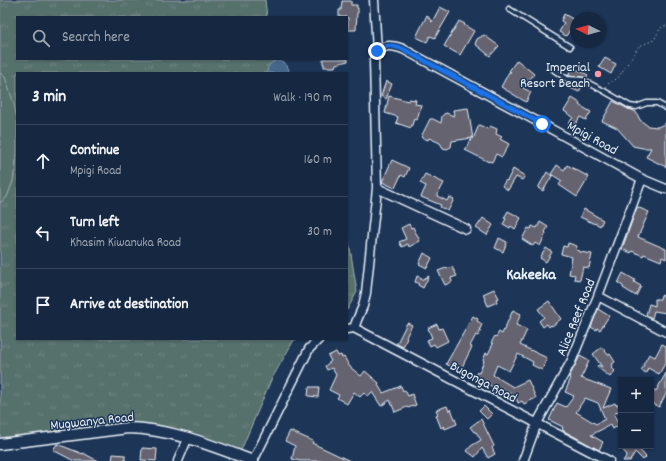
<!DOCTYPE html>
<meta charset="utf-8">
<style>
body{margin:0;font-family:Dekko,sans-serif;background:#1f3048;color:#f1f3f6}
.controls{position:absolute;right:12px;bottom:12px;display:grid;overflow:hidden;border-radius:0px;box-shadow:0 1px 3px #0004}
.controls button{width:36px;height:36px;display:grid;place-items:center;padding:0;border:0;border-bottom:1px solid #35445a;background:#162841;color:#f1f3f6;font:20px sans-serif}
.compass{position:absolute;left:570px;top:12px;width:36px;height:36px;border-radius:50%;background:#162841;box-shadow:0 1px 3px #0004;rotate:275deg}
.stop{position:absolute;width:12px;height:12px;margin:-9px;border:3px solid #1a73e8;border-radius:50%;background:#fff}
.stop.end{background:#1a73e8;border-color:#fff;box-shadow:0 1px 4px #0008}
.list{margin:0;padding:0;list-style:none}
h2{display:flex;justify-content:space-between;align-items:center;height:52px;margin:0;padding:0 16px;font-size:17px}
h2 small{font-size:13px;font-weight:400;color:#9ea6b1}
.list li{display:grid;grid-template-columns:26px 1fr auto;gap:12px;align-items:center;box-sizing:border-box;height:72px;padding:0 16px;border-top:1px solid #35445a}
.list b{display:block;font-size:15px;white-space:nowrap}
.list p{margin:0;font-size:13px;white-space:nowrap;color:#9ea6b1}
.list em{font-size:13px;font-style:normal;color:#9ea6b1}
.icon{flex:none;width:22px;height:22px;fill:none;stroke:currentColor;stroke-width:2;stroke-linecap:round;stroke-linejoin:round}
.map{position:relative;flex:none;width:666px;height:461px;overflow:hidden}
.search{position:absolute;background:#162841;box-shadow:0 1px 3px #0004;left:16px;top:16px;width:332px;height:44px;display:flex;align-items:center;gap:10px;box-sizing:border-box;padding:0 14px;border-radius:0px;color:#9ea6b1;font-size:15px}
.panel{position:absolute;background:#162841;box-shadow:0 1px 3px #0004;left:16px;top:72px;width:332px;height:268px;border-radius:0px}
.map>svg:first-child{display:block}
.grass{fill:url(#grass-tufts);stroke:#a0b0b2}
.garden{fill:#576f6c;stroke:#a0b0b2}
.water{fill:#46668b;stroke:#879eb7}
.building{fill:#666471;stroke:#e8f1f8;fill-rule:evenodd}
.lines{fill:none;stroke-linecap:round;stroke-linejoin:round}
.service-casing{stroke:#e8f1f8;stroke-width:7}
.minor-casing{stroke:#e8f1f8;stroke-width:11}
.tertiary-casing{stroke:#e8f1f8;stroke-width:13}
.path{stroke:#e8f1f8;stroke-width:1;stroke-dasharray:1 3;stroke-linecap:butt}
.service{stroke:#1d3557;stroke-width:4}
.minor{stroke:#1d3557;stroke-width:8}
.tertiary{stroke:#1d3557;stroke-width:10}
.route{stroke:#1a73e8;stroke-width:5}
.poi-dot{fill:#ff9aa2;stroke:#1d3557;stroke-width:1.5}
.labels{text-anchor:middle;stroke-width:3;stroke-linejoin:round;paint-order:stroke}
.poi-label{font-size:14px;fill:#e8f1f8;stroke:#1d3557;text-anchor:end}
.street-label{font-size:14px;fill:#e8f1f8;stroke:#1d3557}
.quarter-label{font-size:16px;font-weight:bold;fill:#e8f1f8;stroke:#1d3557}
</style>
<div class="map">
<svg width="666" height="461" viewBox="0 0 666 461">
<defs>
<pattern id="grass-tufts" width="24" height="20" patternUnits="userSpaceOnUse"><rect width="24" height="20" fill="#576f6c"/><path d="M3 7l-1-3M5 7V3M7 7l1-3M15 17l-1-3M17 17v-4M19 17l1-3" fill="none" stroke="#6f8482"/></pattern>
</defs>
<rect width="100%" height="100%" fill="#1d3557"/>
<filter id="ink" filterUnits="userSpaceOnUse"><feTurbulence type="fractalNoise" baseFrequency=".025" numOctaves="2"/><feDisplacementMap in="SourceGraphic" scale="8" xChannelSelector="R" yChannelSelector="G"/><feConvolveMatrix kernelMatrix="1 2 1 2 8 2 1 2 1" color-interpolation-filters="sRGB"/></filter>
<g filter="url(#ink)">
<path class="grass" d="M0 0H265L267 17H17V59H273L275 73H17V339H298L294 340 271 380 239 455 135 426 0 448Z
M347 229 357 292 347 310Z"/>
<path class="garden" d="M0 73 5 77 14 104 17 120V153L13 181 7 197 0 203Z"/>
<path class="water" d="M276 61C284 61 289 65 289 73H267C267 66 270 63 276 61Z"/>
<path class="building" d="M342 1H351V5H357V8H358V13H357L356 30H348V18H347V17H339V10H341Z
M440 7 450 12 435 38 430 36 427 42 416 37 427 15 432 22Z
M564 14 576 21V25L573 31 570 30 566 36 559 32 564 23 561 21Z
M459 21 465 24 464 25 474 31 460 55 444 46Z
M484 35 499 46 490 56 475 44 477 39Z
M605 58 616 64 611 74 599 67Z
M323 59H348V61L336 64 335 67H324V64H323Z
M517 60 534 74 523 88 531 92 526 102 501 87 509 72H511L509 71Z
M572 67 588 75 586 78 583 77 568 76Z
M386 81 392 84 386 99 381 96Z
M565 82 582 83 583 84 579 92 564 85Z
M389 96 408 101 409 99 416 100 415 104 421 105 417 120 414 119 411 128 396 123 398 117 385 113Z
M572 98 580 103 579 105 591 112 586 120 580 117 573 128 568 125 573 117 564 111Z
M613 101 628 109 632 110 636 112 640 120 648 126 658 127 666 123V167L646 157 651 148H642L633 146 617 128 602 121Z
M468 108 473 139 479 125 488 129 490 126 497 129 496 134 502 137 500 139 509 144 502 157 496 154 492 162 489 161V162L465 150 472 138 452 141 451 147 447 149 443 148 440 143 429 138 428 140 421 137 430 119H433L441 123 442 116 444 114 446 113 454 116 453 110Z
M392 160 409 168 405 177 401 175 395 188 382 182Z
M557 165 564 170 567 165 589 177 577 197 559 185 562 181 551 174Z
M513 169 525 176 522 180 516 177 508 190 502 186 506 180 507 181Z
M547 172 552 176 543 191 538 188Z
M425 174 444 183 437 196 447 201 449 197 454 199 448 211 440 207 441 205 421 197 426 186 420 183Z
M637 207 649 212 638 237 666 249V259L662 257 661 261 644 254 643 256 632 251 631 253 622 249Z
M584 209 603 220 600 226 595 223V224L580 217Z
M508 211 521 218 515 229 511 226 510 228 503 224 506 219 504 218Z
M483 218 493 225 487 235 476 228Z
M540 222 548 227 545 232 546 233 540 246 535 243 533 246 522 239 528 228 531 229 532 226 537 228Z
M409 224 411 228 413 227 420 241 409 247 408 244 402 247 399 242 406 239 401 228Z
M499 238 507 242 503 252 495 248Z
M568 243 577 246 576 250 580 251V252L592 254 589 268 583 267 580 280 574 279 575 275 569 274 572 257 561 254 563 246 567 247Z
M546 248 552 252 546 262 540 258Z
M424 253 432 258 427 268 419 264Z
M452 267 457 276 451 278 452 282 445 285 438 271 446 268 447 269Z
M623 273 635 280 634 282 641 286 636 296 623 288V286L618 283Z
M417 276 422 278 421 280 429 276 423 288 418 285 419 284 415 282Z
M494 289 499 298 496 299 497 302 488 306 483 294Z
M661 295 666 297V313L654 311 652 318 646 315 649 304 655 306V299H660Z
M549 301 561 319 552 326 551 325 549 327 547 324 543 327 539 321 544 317 538 309Z
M598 309 609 316 600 330 597 328 596 330 591 327Z
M513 310 521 314 516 325 527 330 520 345 547 358 542 370 532 365 533 362 518 354 509 371 497 365 493 375 513 387 528 380 536 398 524 404 522 401 518 403 516 398 513 399 511 394 503 389 499 397 492 393 495 388 474 378 477 372 479 373 484 361 483 360 486 353 488 354 493 344 491 343 495 336 496 337 499 332 502 334Z
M473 316 478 319 477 321 482 324 480 329 481 330 478 336 476 335 470 346 472 347 460 371 446 364Z
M407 323 412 325 406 337 407 338 403 347 397 344V343Z
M437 324 439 329 442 328 448 341 436 347 434 344 430 346 427 340 432 338 428 328Z
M662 344 666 346V362L659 374 648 368 646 373 641 370 644 366 643 365 649 354 655 357Z
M602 347 608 355 610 354 615 362 612 364 613 366 611 367 615 371 610 377 597 367 598 365 602 367 593 354Z
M336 352 338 356 341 355 342 358 344 357 350 367 361 376 365 371 379 383 378 385 383 393 401 386 403 391 405 390 408 396 412 394 416 405 408 408 407 407 395 412 390 400 381 406 372 392 368 396 364 393 360 397 354 392 347 404 337 398 339 395 329 390 336 375 332 368 327 370 325 366 331 361 328 356Z
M580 356 589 361 581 378 611 389 603 408 615 403 616 405 621 403V409L619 410V411L614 414 619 426 612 429 610 425 591 435 603 442 599 450 564 431 562 429 563 427 549 420 557 403 566 407 574 396 565 392 571 378 569 377ZM585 398 598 403 605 419 596 424 576 412Z
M666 373V394L659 407 651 403V388L656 391Z
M309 387H319L318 397 308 396Z
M447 406 449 411 451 409 457 424 445 429 444 426 441 428 436 415 438 414 436 410Z
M484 406 492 414 487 419 479 411Z
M481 419 494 446 492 448 495 454 488 458 482 448 475 457 467 451 471 446 481 440 476 432H474L470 427Z
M290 431 313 441 312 443 350 461H300L292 459 295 446 285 441Z
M57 444 83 454V453L98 461H74L53 450Z
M619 446H639L638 448 646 457 643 460 635 452 630 461H623L627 455Z
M142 448 157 449 156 461 141 460Z
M113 454 125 455V461H112Z"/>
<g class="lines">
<defs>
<path id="service" d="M509 9 570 47
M554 70 567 79 583 80 604 91 630 106 636 107 647 103H657L666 108"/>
<path id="minor" d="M374 0 377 51
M377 188 466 229
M598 296 666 332
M354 328 357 320 363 306 366 293 377 188 374 60C379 44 389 44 403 49L542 124 642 179 666 189
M347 329 354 328 609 461
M178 461 188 437
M253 461 309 349 319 339
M523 461 537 423 571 362 598 296 642 179"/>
<path id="tertiary" d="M0 444 128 428C172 429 213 446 253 461"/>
</defs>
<use href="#service" class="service-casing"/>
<use href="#minor" class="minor-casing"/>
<use href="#tertiary" class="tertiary-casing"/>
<path class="path" d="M606 87 609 83 618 78 639 46 654 40 660 29 663 26H666"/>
<use href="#service" class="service"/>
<use href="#minor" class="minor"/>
<use href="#tertiary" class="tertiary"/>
</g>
</g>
<g class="lines" filter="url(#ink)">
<path class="route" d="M377 51C387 44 392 45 403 49L542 124"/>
</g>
<circle class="poi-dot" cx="598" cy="74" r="4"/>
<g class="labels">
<g class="poi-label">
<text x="590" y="71">Imperial<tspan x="590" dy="16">Resort Beach</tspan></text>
</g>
<g class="street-label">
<text transform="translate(593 137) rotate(29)" y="5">Mpigi Road</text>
<text transform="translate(575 317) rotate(-68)" y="5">Alice Reef Road</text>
<text transform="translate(484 381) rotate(28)" y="5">Bugonga Road</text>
<text transform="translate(92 420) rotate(-6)" y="5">Mugwanya Road</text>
</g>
<g class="quarter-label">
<text x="531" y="279">Kakeeka</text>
</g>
</g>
</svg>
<div class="controls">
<button>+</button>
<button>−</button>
</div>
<svg class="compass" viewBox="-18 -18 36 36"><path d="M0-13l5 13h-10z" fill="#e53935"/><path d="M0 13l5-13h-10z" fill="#9ea6b1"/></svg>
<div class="stop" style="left:542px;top:124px"></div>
<div class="stop end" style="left:377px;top:51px"></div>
<div class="search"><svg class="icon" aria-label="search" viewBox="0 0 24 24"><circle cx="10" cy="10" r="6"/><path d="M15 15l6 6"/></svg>Search here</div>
<section class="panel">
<h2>3 min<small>Walk · 190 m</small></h2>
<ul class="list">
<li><svg class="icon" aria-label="ahead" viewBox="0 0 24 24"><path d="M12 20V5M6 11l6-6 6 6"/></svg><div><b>Continue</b><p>Mpigi Road</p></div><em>160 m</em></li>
<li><svg class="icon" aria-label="left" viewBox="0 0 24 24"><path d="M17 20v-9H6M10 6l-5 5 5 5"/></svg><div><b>Turn left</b><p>Khasim Kiwanuka Road</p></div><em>30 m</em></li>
<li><svg class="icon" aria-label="arrive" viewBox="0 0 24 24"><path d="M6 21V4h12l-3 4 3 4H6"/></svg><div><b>Arrive at destination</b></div></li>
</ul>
</section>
</div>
